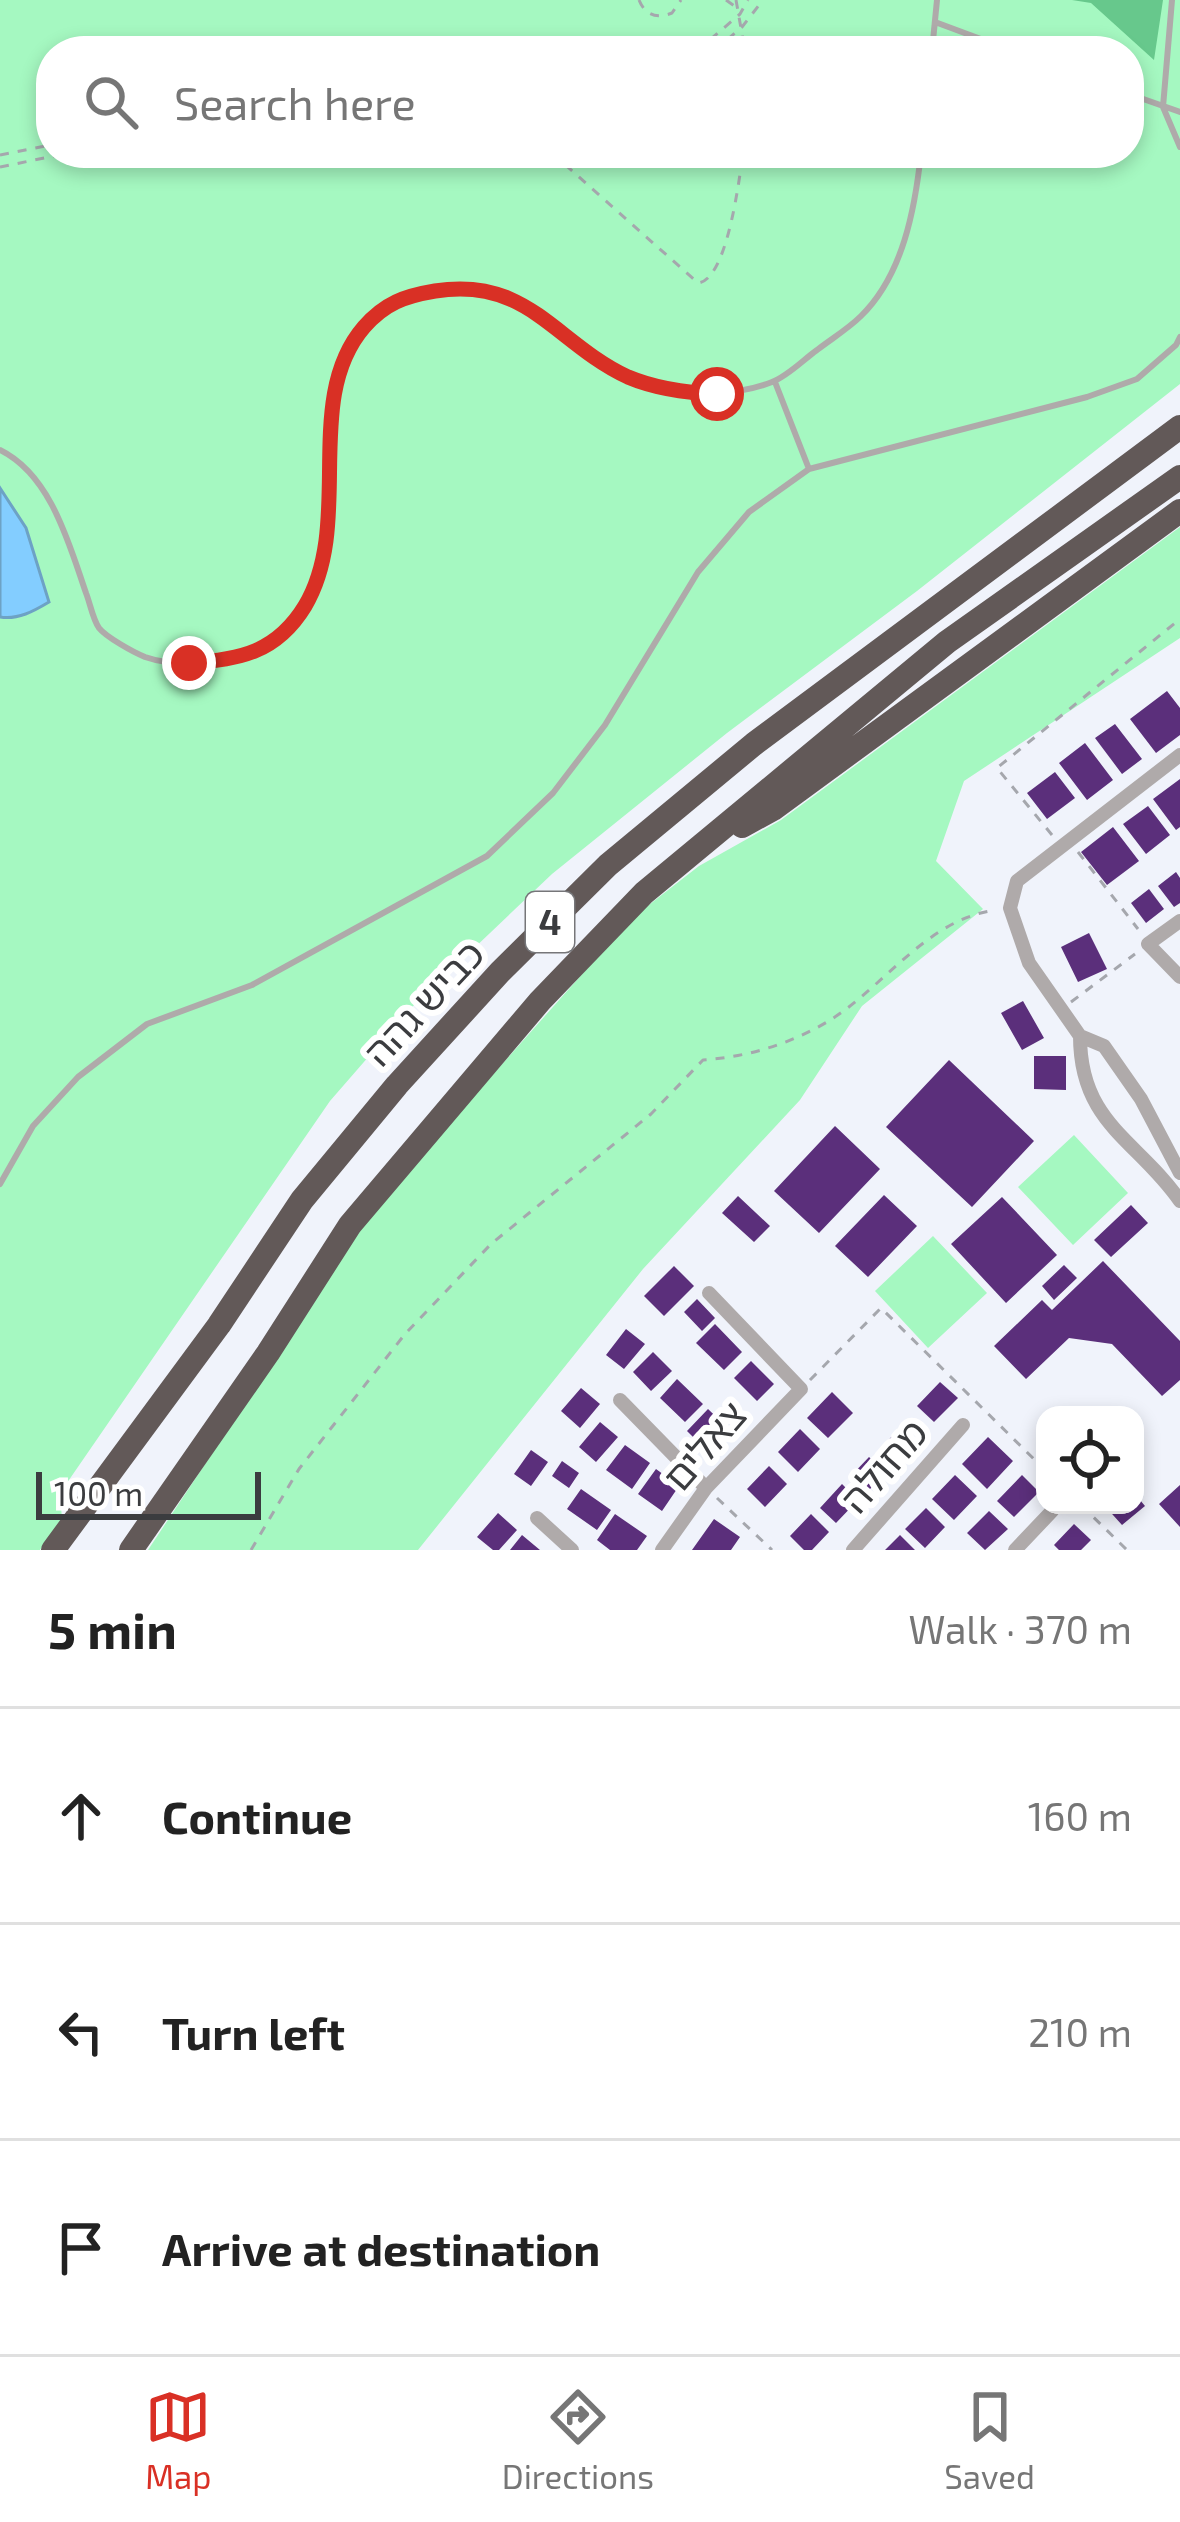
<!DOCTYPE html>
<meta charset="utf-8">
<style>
body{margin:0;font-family:"Exo 2","Noto Sans Hebrew",sans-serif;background:#f2f2f2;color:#222}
.controls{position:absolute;right:36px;bottom:36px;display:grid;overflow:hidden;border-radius:24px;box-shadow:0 6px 18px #0003}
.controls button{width:108px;height:108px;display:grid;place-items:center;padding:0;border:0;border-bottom:3px solid #e0e0e0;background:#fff;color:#222;font:60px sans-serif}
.scale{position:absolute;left:36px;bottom:30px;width:225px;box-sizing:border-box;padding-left:12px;border:6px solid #3b3c3f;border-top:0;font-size:33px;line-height:42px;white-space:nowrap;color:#3b3c3f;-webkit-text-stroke:9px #fff;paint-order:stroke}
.stop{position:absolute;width:36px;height:36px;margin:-27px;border:9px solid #d93025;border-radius:50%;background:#fff}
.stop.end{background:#d93025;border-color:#fff;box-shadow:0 3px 12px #0008}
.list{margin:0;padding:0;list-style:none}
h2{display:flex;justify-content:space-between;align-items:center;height:156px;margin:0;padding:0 48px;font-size:51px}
h2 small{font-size:39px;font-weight:400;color:#767676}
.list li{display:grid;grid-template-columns:78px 1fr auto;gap:36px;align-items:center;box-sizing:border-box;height:216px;padding:0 48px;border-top:3px solid #e0e0e0}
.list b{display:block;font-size:45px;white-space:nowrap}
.list em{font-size:39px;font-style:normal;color:#767676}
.icon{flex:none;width:66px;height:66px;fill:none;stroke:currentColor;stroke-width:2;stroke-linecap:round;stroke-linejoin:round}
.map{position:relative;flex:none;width:1180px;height:1550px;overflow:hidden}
.search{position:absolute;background:#fff;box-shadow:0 6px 18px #0003;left:36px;right:36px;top:36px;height:132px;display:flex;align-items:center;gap:30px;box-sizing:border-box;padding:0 42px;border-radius:48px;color:#767676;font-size:45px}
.sheet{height:804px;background:#fff}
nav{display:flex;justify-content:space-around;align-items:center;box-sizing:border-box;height:168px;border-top:3px solid #e0e0e0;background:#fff;font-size:33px;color:#767676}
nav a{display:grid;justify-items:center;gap:6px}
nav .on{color:#d93025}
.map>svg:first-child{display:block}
.green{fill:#a5f8c1;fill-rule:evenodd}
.forest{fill:#67c88c}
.water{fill:#83cdff;stroke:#6da2c5;stroke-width:3}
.building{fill:#5b2f7b}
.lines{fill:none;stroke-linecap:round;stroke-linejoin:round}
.path{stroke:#a5a7ad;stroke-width:3;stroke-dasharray:9 9;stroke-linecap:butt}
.lane{stroke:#afaaaa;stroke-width:6}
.street{stroke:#afaaaa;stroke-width:14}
.highway{stroke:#625958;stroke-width:24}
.route{stroke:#d93025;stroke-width:15}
.labels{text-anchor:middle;stroke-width:12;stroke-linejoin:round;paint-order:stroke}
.shield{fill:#fff;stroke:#767679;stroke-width:3}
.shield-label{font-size:36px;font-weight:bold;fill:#3b3c3f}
.street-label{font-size:39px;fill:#3b3c3f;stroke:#fff}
</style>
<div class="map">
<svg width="1180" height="1550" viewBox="0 0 1180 1550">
<rect width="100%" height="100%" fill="#f0f3fb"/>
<path class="green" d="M0 0H1180V384L917 591 727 733 552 874 410 1009 330 1101 60 1493 62 1519 40 1550H0ZM51 51H1129V153H51Z
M1180 527V638L964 781 936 861 983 909 862 1006 800 1100 643 1269 418 1550H148L377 1205 632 918 699 866 781 820Z
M1074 1135 1128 1193 1073 1245 1018 1187Z
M933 1236 987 1293 928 1348 875 1291Z"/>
<path class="forest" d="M1072 0H1163L1154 60 1091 3Z"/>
<path class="water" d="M0 488 26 528 49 602C34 611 18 620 0 617Z"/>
<path class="building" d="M1167 691 1180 708V735L1156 753 1130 719Z
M1115 724 1142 759 1122 774 1095 738Z
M1085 743 1113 780 1087 800 1059 763Z
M1055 772 1075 798 1047 819 1027 793Z
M1180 779V827L1176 830 1153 799Z
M1148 806 1170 835 1146 854 1123 824Z
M1113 827 1139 861 1107 885 1081 852Z
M1176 872 1180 878V903L1174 907 1158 886Z
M1149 889 1164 909 1146 923 1131 903Z
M1089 933 1107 969 1078 982 1061 947Z
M1023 1001 1044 1038 1022 1050 1001 1013Z
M1034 1056H1066V1090L1034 1089Z
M949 1060 1034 1141 972 1207 886 1127Z
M835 1126 880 1169 819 1233 774 1191Z
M884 1195 917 1226 868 1277 835 1246Z
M738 1196 770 1226 754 1242 722 1213Z
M1002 1197 1057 1255 1006 1303 951 1244Z
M1131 1205 1148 1223 1111 1257 1094 1240Z
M1103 1261 1180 1341V1380L1162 1396 1112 1344 1069 1338 1026 1379 994 1346 1042 1300 1052 1310Z
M1064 1265 1077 1278 1054 1300 1042 1286Z
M674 1266 694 1286 664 1316 644 1296Z
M697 1299 715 1318 702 1331 684 1312Z
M715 1324 742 1352 724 1370 696 1343Z
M626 1329 645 1344 624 1369 606 1355Z
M653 1352 672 1371 651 1391 633 1372Z
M751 1361 774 1384 757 1401 734 1378Z
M677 1379 703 1404 685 1422 660 1398Z
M940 1382 958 1398 934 1422 917 1406Z
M581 1388 600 1404 580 1428 561 1411Z
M832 1392 853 1413 828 1438 807 1418Z
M708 1409 733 1433 711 1455 687 1431Z
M600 1422 618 1437 596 1462 579 1447Z
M800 1429 820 1449 798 1472 778 1452Z
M899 1429 915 1444 892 1468 876 1453Z
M988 1437 1013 1461 987 1489 962 1464Z
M625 1445 650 1463 632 1489 606 1470Z
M531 1450 548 1462 531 1486 514 1474Z
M869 1457 886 1473 865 1494 849 1478Z
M562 1461 579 1473 569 1488 552 1476Z
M769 1466 787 1484 765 1507 747 1489Z
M656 1469 679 1486 662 1511 638 1494Z
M955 1475 977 1496 954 1520 932 1499Z
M1022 1475 1039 1492 1014 1517 997 1501Z
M842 1484 858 1500 836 1523 820 1508Z
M1180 1485V1527L1159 1504Z
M581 1489 611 1510 597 1530 567 1509Z
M1135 1494 1145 1506 1122 1525 1104 1505H1135Z
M926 1508 945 1527 925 1548 905 1529Z
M989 1511 1008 1529 985 1550 967 1533Z
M498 1513 517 1530 499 1550H493L477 1537Z
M615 1514 647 1536 637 1550H610L597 1540Z
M811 1514 829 1532 812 1550H804L790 1536Z
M714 1519 740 1537 731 1550H692Z
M1074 1524 1091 1540 1081 1550H1059L1054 1545Z
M522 1535 540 1550H510Z
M900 1535 915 1550H885Z"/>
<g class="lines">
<path class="path" d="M639 0C645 15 657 19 672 13L681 0
M726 0 736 7
M736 0 745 51
M697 51 740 14 748 0
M714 51 742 27 763 0
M552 153 698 283C727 280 739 181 743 153
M0 155 51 145
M0 167 69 153
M1052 835 997 768 1180 619
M1078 852 1138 929
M1071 1002 1135 954
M810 1380 881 1308 1045 1470
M717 1498 772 1550
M1081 1505 1127 1550
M251 1550 299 1469 405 1334 491 1244 651 1114 703 1060C746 1057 788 1045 827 1022 884 988 926 919 996 910"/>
<path class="lane" d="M1172 0 1163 107 1180 147
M935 22 1013 51
M932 51 937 0
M1129 94 1180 112
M775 382 809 469
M0 450C51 475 69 544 86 593 90 603 93 620 99 628 106 637 133 652 145 657 171 666 209 665 235 659 414 614 249 323 425 293 453 288 479 285 506 295 549 312 587 351 626 376 674 392 723 401 772 382 788 376 803 360 817 350 831 339 848 329 861 316 903 275 915 209 921 153
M0 1184 33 1126 78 1077 147 1024 252 985 487 856 553 793 605 725 698 572 749 512 809 469 1087 397 1137 379 1176 345 1180 337"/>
<path class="street" d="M1180 755 1017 881 1010 908 1029 963 1080 1036 1104 1046 1141 1099 1180 1173
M1180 921 1148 944 1180 977
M1080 1036C1080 1124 1138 1140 1180 1201
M620 1400 706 1488
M537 1518 572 1550
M662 1550 706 1488 801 1389 709 1293
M853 1550 963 1425
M1015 1550 1052 1511"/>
<path class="highway" d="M742 826 773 809 1180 511
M53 1550 219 1325 302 1200 397 1085 500 972 608 865 754 744 1180 427
M131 1550 268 1353 350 1225 540 1001 644 893 947 642 1180 477"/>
</g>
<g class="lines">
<path class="route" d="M189 663C240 660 277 652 305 606 355 522 301 400 364 327 385 303 405 296 435 291 528 276 555 343 628 377 654 388 689 393 717 394"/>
</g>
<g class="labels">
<rect class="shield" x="526" y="892" width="48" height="60" rx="9"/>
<g class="shield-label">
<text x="550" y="935">4</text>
</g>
<g class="street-label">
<text transform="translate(424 1003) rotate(-47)" y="14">כביש גהה</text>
<text transform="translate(705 1446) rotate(-49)" y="14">צאלים</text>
<text transform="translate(884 1466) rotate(-49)" y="14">מחולה</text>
</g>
</g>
</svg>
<div class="controls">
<button><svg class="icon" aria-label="locate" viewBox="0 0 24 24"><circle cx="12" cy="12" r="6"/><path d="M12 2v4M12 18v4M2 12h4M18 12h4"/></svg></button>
</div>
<div class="scale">100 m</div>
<div class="stop" style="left:717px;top:394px"></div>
<div class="stop end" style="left:189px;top:663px"></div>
<div class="search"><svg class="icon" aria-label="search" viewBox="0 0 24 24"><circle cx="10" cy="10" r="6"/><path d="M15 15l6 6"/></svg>Search here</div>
</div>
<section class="sheet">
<h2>5 min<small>Walk · 370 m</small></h2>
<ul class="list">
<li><svg class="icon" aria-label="ahead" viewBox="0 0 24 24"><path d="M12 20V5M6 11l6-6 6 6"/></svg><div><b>Continue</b></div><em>160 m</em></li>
<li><svg class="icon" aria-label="left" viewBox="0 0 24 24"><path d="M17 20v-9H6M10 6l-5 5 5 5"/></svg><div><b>Turn left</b></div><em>210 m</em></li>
<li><svg class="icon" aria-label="arrive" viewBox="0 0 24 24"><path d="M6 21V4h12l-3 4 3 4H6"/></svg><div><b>Arrive at destination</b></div></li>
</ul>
</section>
<nav>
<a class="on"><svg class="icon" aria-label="map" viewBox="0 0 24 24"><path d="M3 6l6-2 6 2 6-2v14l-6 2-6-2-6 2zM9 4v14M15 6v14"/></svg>Map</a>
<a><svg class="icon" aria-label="directions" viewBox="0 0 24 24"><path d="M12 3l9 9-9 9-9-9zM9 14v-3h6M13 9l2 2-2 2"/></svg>Directions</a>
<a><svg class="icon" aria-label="saved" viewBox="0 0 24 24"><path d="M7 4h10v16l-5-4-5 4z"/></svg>Saved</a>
</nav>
